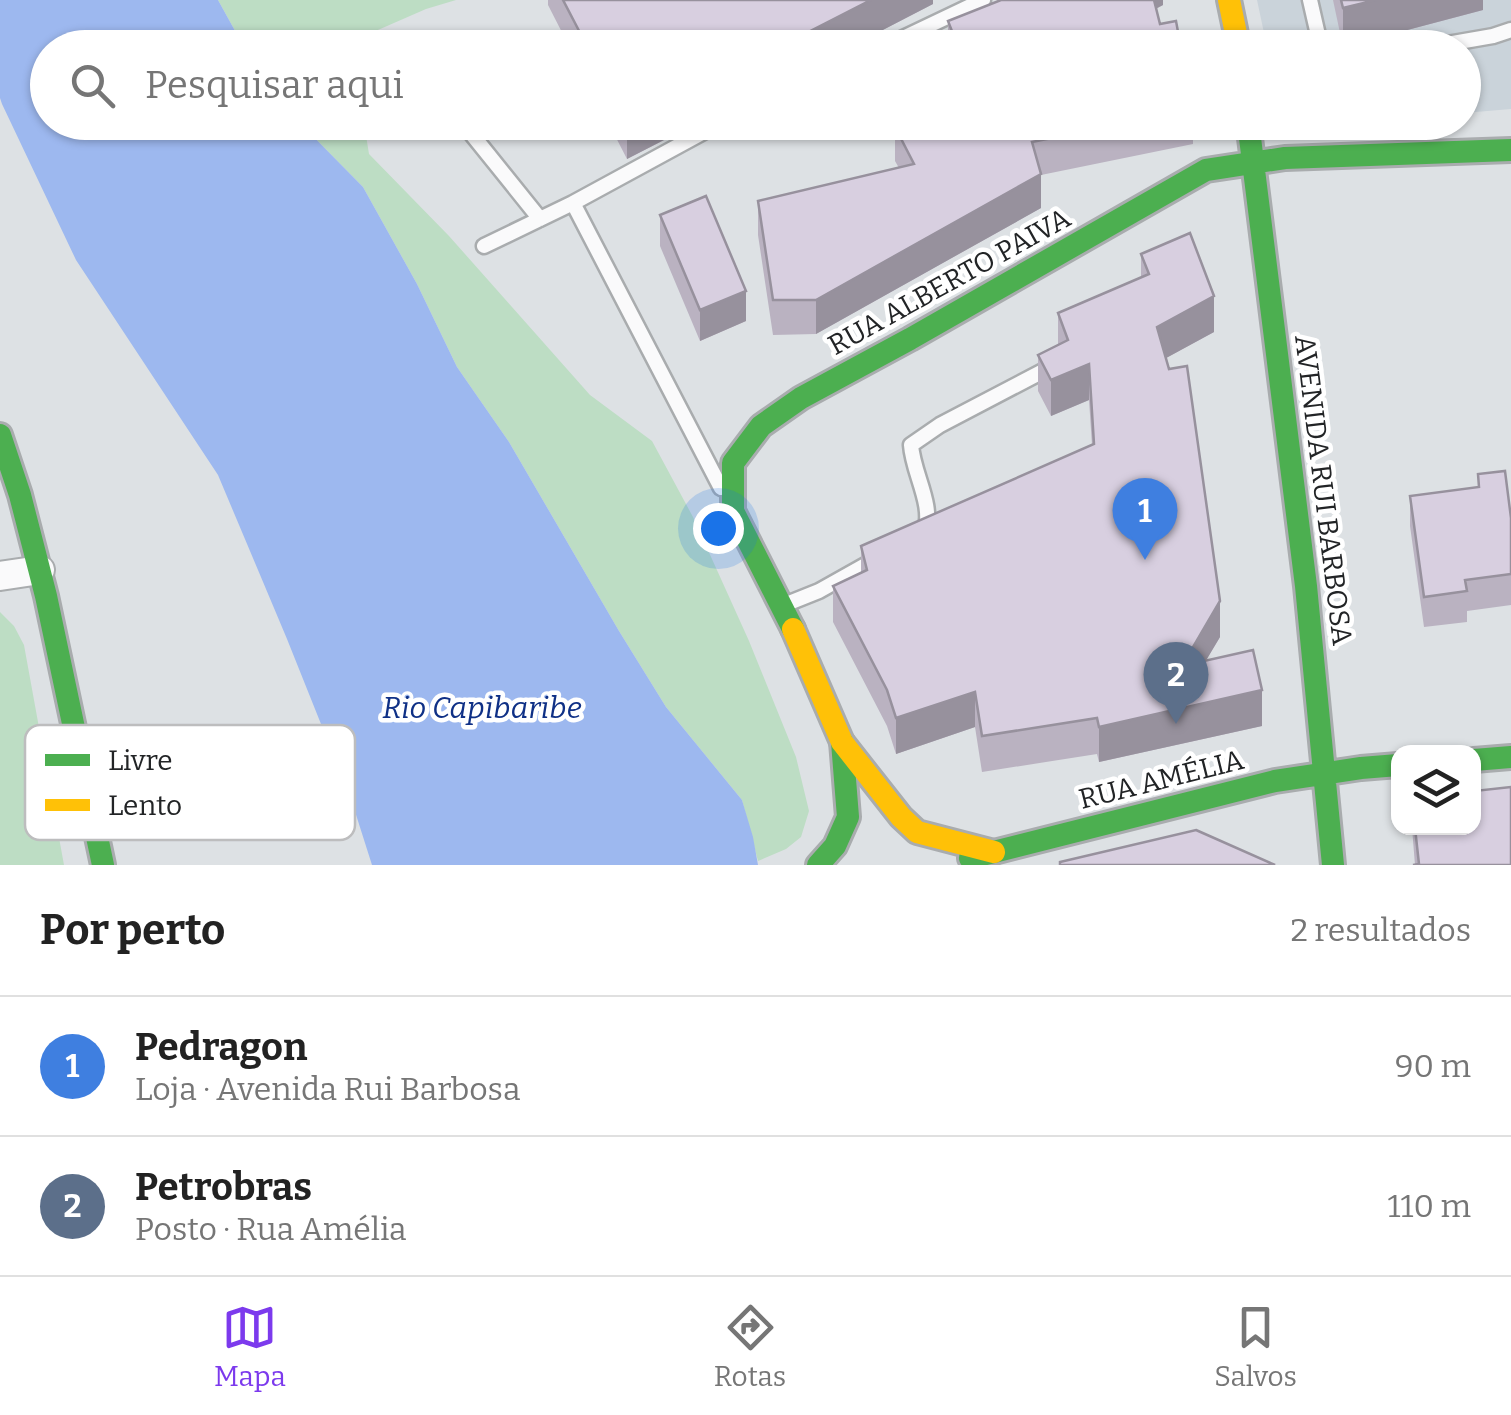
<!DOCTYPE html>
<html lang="pt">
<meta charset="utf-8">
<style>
body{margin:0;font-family:Bitter,serif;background:#f2f2f2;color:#222}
.controls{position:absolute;right:30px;bottom:30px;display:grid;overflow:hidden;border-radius:20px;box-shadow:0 2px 8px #0004}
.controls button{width:90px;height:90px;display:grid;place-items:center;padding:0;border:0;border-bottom:2px solid #e0e0e0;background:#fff;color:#222;font:50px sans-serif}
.you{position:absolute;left:718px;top:528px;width:35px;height:35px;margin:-25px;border:8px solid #fff;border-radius:50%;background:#1a73e8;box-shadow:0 0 0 15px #1a73e833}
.badge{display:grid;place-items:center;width:65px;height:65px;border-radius:50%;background:#7c3aed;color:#fff;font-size:32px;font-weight:700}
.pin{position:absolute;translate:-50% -82px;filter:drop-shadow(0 2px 5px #0008)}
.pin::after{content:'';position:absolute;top:52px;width:35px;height:30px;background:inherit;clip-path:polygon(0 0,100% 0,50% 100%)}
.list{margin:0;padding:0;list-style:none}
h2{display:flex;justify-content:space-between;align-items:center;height:130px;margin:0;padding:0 40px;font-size:42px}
h2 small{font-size:32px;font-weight:400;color:#767676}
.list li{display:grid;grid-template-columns:65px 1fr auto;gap:30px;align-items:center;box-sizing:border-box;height:140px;padding:0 40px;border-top:2px solid #e0e0e0}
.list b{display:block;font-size:38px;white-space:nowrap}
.list p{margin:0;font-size:32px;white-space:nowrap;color:#767676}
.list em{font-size:32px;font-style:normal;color:#767676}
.icon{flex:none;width:55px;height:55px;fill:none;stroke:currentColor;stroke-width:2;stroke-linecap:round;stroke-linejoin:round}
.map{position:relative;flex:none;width:1511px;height:865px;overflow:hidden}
.search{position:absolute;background:#fff;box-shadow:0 2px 8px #0004;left:30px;right:30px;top:30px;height:110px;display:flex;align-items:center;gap:25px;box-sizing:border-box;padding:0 35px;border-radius:55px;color:#767676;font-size:38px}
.sheet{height:410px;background:#fff}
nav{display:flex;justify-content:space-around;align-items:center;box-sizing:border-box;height:140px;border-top:2px solid #e0e0e0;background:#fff;font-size:28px;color:#767676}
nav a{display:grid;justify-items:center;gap:5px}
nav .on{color:#7c3aed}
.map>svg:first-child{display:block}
.built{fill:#cad3da}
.green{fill:#bdddc4}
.water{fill:#9db8ef}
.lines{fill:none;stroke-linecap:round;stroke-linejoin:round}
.lane-casing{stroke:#a9acae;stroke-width:19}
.street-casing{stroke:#a9acae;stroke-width:32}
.fast-casing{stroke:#a9acae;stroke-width:28}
.slow-casing{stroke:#a9acae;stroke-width:28}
.lane{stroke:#fafafb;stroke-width:14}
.street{stroke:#fafafb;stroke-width:28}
.fast{stroke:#4caf50;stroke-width:22}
.slow{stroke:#ffc107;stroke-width:22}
.wall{fill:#bab2c1}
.shaded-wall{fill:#97919d}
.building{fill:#d8cfe0;stroke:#97919d;stroke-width:2.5}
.labels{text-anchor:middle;stroke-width:9;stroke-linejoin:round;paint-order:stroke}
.street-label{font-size:28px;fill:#222426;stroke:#fff}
.water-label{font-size:30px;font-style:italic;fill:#0f3086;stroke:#fff}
.key{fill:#fff;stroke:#bdbdbe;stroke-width:2.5}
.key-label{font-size:28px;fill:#222426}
</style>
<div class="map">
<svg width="1511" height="865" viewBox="0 0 1511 865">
<rect width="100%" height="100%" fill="#dde1e4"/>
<path class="built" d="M1257 0H1511V109L1464 113V48L1267 47Z"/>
<path class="green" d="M218 0H456L426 9 371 33 368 48 244 47Z
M300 123H364L369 154 449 236 590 395 652 441 693 517 749 641 796 757 809 811 801 837 786 849 758 861 742 800 666 707 619 631 509 442 457 367 417 284 363 187Z
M0 612 14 626 24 645 64 865H0Z"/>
<path class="water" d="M0 0H218L244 47 48 48V122L300 123 363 187 417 284 457 367 509 442 619 631 666 707 742 800 753 837 758 865H372L351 799 287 639 218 475 76 260 2 104 0 98Z"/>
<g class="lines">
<defs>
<path id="lane" d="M1310 0 1321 48
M882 48 983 0
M1424 48 1493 36 1511 30
M462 122 540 219
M484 246 573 203
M721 488 573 203 722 122
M925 532C934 504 913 474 911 445L940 425 1049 368
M784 605 819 591 876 559"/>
<path id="street" d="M0 576 40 570"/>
<path id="fast" d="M1248 122 1306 586 1333 865
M0 435 20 495 46 596 103 865
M793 629 733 511V463L761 426 801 398 910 339 1206 170 1285 158 1511 150
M1474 760 1511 757
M970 858 1275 781 1361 768 1398 765
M818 865 835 846 848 817 842 742"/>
<path id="slow" d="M1229 0 1239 48
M793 629 842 742 901 817 917 832 994 852"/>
</defs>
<use href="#lane" class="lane-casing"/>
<use href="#street" class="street-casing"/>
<use href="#fast" class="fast-casing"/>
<use href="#slow" class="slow-casing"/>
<use href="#lane" class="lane"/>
<use href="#street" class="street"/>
<use href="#fast" class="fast"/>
<use href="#slow" class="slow"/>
</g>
<path class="wall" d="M548 0H933V4L848 48H570L548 5Z
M1163 0V5L1156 9 1160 24 1181 48H937L948 42V21Z
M1333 0H1483V10L1343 47Z
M608 122H699L627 159Z
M912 122H1193V144L1041 175V208L816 334 773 335 758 235V201L899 168 895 161V127Z
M660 215 746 321 700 341 660 246Z
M1141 254 1214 332 1166 358 1220 637 1206 660 1262 726 1099 762 1097 754 982 772 975 727 896 754 887 726 833 622V586L861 573V546L1092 445 1089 400 1051 416 1038 391V355L1058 346V313L1141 277Z
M1478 474 1511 518V605L1467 611V622L1424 627 1410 526V496L1478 487Z
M1412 828H1474L1511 865H1415Z"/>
<path class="shaded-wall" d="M871 0H933V4L848 48H777Z
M1149 0H1163V5L1149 12Z
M1376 0H1483V10L1343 47V8Z
M1033 34V48H999Z
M628 122H699L627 159V123Z
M1041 174V208L816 334V300Z
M746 291V321L700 341V310Z
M1214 296V332L1157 363V327Z
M1089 364V400L1051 416V380Z
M1220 601V637L1182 701V666Z
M1262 690V726L1099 762V727Z
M975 692V727L896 754V718Z"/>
<path class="building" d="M563 0H871L777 48H588Z
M1001 0H1154L1160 24 1176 21 1181 48H1036L1033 34 999 48H937L955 39 948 21Z
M1341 0H1376L1343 8Z
M912 122H1131L1032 142 1041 174 816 300H773L758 201 914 164 895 127Z
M706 196 746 291 700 310 660 215Z
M1190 233 1214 296 1157 327 1169 369 1187 366 1220 601 1182 666 1253 650 1262 690 1099 727 1097 718 982 736 975 692 896 718 887 690 833 586 867 570 861 546 1094 444 1089 364 1051 380 1038 355 1068 340 1058 313 1149 274 1141 254Z
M1505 471 1511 518V574L1465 580 1467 591 1424 597 1410 496 1479 487 1478 474Z
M1511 787V865H1413L1419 864 1415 828H1474V791Z
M1196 830 1275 865H1060V862Z"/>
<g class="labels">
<g class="street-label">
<text transform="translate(949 281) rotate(-29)" y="10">RUA ALBERTO PAIVA</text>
<text transform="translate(1324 490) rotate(83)" y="10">AVENIDA RUI BARBOSA</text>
<text transform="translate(1161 779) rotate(-14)" y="10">RUA AMÉLIA</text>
</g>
<g class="water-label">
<text x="482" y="718">Rio Capibaribe</text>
</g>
</g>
<rect x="25" y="725" width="330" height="115" rx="15" class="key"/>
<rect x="45" y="754" width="45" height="12" fill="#4caf50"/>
<rect x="45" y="799" width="45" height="12" fill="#ffc107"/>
<g class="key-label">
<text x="108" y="770">Livre</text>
<text x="108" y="815">Lento</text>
</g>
</svg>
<div class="controls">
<button><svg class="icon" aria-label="layers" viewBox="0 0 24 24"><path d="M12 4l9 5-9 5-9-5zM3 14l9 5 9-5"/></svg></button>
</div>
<div class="you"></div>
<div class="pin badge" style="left:1145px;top:560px;background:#3f7fe0">1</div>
<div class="pin badge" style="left:1176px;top:724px;background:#5c6f8a">2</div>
<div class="search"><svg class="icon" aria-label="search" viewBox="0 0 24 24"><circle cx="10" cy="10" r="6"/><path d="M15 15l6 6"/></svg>Pesquisar aqui</div>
</div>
<section class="sheet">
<h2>Por perto<small>2 resultados</small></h2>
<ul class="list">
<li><span class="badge" style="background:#3f7fe0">1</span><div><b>Pedragon</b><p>Loja · Avenida Rui Barbosa</p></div><em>90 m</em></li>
<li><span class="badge" style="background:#5c6f8a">2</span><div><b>Petrobras</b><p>Posto · Rua Amélia</p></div><em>110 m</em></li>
</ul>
</section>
<nav>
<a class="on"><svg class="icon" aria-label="map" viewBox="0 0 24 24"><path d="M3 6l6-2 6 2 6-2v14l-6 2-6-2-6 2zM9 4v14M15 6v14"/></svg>Mapa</a>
<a><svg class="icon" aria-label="directions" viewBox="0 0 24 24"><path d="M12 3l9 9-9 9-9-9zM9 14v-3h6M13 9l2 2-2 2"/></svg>Rotas</a>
<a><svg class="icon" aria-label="saved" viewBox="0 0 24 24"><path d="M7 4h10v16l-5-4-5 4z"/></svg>Salvos</a>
</nav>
